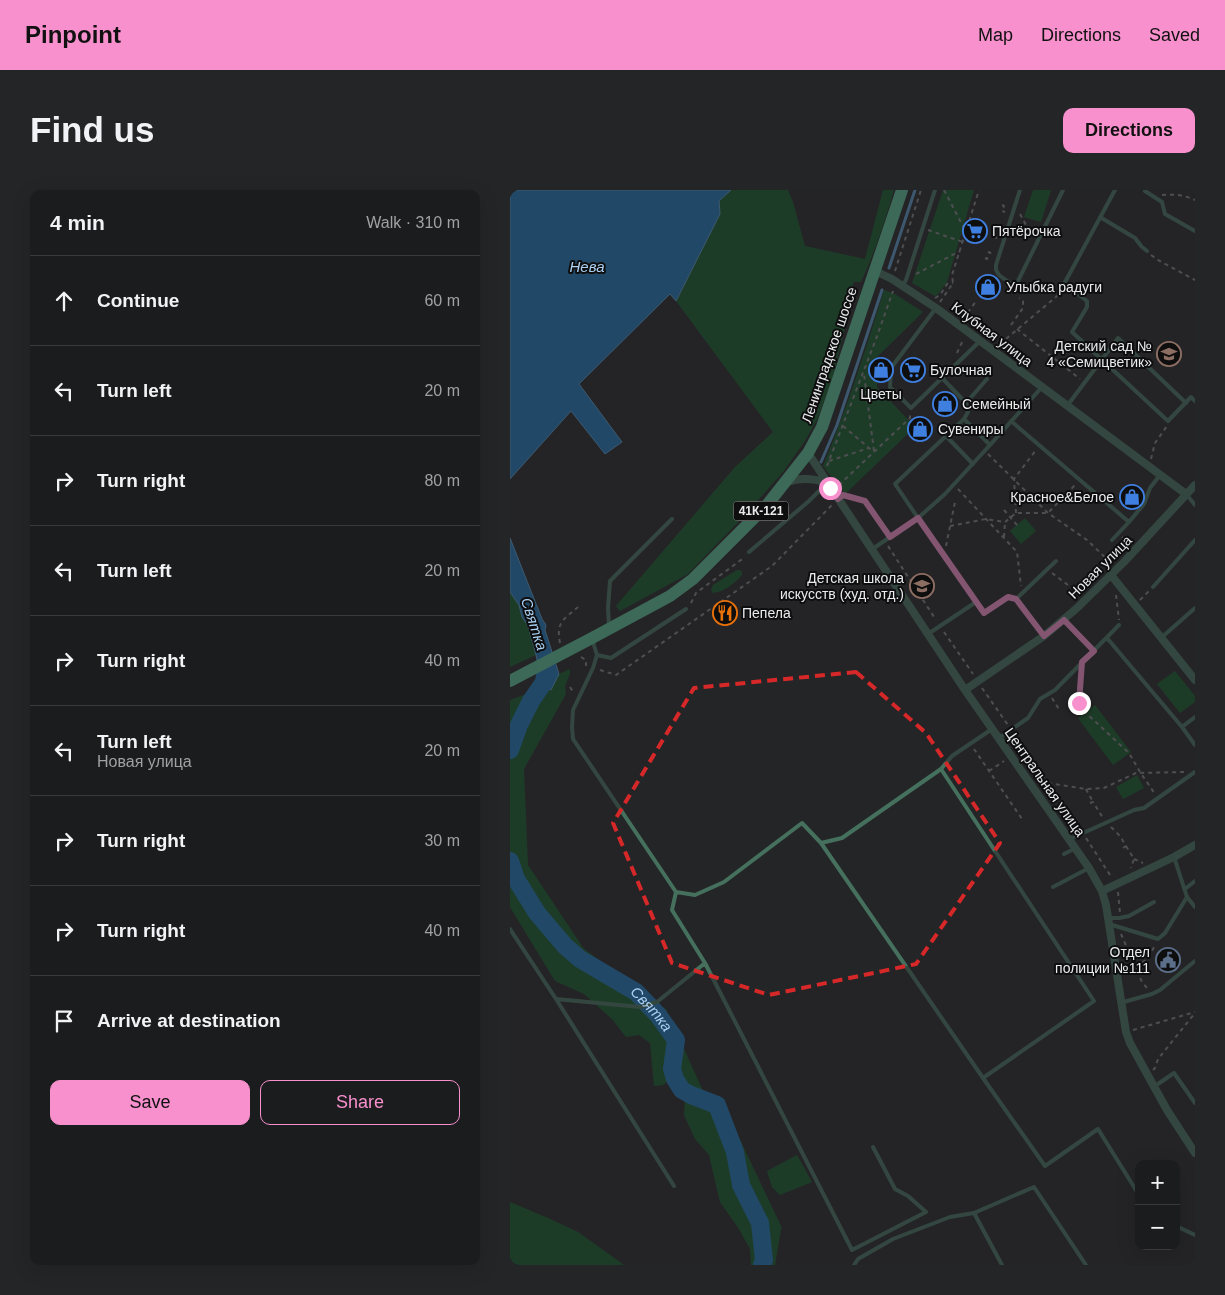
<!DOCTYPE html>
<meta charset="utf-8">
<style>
body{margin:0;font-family:Helvetica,sans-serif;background:#242526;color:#f1f3f6}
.controls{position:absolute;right:15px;bottom:15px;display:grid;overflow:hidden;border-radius:10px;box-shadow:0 5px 20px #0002}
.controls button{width:45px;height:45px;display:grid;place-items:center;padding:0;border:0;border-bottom:1px solid #393a3b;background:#1b1c1d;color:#f1f3f6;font:25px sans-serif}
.stop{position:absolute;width:15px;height:15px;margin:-11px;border:4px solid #f790cd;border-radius:50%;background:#fff}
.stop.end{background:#f790cd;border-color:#fff;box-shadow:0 1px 5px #0008}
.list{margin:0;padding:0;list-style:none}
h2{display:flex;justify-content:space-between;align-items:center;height:65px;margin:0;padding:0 20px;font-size:21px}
h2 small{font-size:16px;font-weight:400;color:#a0a1a4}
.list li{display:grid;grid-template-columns:32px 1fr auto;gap:15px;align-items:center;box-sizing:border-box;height:90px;padding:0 20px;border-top:1px solid #393a3b}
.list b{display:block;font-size:19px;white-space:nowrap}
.list p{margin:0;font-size:16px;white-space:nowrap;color:#a0a1a4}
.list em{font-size:16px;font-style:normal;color:#a0a1a4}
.actions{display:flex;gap:10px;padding:15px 20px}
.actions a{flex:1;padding:11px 0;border:1px solid #f790cd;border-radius:10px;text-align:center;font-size:18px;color:#f790cd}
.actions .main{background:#f790cd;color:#111}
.icon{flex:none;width:28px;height:28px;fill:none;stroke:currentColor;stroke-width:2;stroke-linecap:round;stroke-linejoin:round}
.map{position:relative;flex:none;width:685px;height:1075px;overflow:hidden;border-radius:10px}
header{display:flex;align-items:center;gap:30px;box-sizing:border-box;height:70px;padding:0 25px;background:#f790cd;color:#111}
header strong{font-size:24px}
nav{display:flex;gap:28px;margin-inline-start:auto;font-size:18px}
.intro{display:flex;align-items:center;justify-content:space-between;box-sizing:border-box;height:120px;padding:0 30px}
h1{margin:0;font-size:35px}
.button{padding:12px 22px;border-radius:10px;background:#f790cd;color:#111;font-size:18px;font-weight:700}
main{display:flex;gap:30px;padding:0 30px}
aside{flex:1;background:#1b1c1d;border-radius:10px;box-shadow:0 5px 20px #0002}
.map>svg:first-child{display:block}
.green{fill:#145a2b}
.water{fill:#1e74b5;stroke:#5b98c6}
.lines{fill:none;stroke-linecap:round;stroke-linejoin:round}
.stream{stroke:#5b98c6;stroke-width:3}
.river{stroke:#1e74b5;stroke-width:18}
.path{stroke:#808183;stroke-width:2;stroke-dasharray:4 4;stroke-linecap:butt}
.service{stroke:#45705d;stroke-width:4}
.minor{stroke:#45705d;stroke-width:8}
.primary{stroke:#5cbc95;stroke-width:12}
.route{stroke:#f790cd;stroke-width:6}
.marked{fill:none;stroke:#d62828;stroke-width:4;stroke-dasharray:10 6;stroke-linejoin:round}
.labels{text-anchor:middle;stroke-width:4;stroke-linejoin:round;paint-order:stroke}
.shield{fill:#0e0e0f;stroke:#a8a9aa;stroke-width:1}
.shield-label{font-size:12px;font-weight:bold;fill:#eaebed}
.poi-label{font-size:14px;fill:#eaebed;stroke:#0e0e0f;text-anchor:start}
.street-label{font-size:14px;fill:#eaebed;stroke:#0e0e0f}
.water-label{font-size:15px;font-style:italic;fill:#abd0f3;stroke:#0e0e0f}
</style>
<header>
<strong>Pinpoint</strong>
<nav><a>Map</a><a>Directions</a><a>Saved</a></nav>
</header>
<div class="intro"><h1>Find us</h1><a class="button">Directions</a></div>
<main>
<aside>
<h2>4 min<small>Walk · 310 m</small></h2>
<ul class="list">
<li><svg class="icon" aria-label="ahead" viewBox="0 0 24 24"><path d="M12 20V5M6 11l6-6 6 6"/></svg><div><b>Continue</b></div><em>60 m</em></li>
<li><svg class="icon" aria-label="left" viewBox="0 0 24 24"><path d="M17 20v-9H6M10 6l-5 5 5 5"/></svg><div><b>Turn left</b></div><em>20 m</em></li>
<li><svg class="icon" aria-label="right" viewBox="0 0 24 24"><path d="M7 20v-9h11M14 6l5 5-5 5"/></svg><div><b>Turn right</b></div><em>80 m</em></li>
<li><svg class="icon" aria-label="left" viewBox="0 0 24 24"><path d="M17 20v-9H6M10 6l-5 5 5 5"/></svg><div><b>Turn left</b></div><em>20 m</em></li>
<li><svg class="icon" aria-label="right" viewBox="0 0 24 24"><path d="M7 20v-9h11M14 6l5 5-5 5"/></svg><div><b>Turn right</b></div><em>40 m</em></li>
<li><svg class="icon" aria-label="left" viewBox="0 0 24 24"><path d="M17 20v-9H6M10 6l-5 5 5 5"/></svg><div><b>Turn left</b><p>Новая улица</p></div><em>20 m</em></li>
<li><svg class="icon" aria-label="right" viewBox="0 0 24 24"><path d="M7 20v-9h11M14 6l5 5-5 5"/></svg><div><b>Turn right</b></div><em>30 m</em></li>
<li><svg class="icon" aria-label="right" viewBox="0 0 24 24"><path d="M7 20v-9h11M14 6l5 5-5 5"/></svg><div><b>Turn right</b></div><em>40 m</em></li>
<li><svg class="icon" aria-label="arrive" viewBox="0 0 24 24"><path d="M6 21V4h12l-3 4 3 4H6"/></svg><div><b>Arrive at destination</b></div></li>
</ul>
<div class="actions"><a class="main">Save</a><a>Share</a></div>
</aside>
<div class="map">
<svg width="685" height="1075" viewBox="0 0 685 1075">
<rect width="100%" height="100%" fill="#242527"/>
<path class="green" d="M221 0H278L283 12 295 56 355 69 373 0H384C375 31 365 62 351 92H344L334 115 340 118 323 186 308 228 295 251 273 282 236 324 178 384 110 421 106 416 225 277 263 242 166 111 210 24 209 11Z
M433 0H464L437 92 428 104 425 106 402 93Z
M523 0H541L531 32 514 27Z
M374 100 385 104 413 122 367 167V197L405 237 335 304 313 276C337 218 356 159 374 100Z
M515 328 526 341 511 354 500 341Z
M227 380H230L232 382V385C225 393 214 402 203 403L201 400 203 395Z
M0 402 9 415 12 427 18 436 26 465 0 477Z
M60 479V484L55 496 56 504 14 579 18 675 74 759 147 812 150 816 156 819 193 901 213 914 272 1038 271 1039 265 1075H241L240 1059 229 1039 210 1012 199 965 185 949 174 925 175 909 158 891 153 895 144 896 140 853 129 845 116 847 102 829 74 804 45 791 0 717V510L14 505 30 494 41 500 49 484Z
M665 481 685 506V512L670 523 647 494Z
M585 515 621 562 603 575 568 528Z
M627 585 634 598 613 609 606 597Z
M287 965 302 992 270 1005 262 997 257 981Z
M0 1012 38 1028 68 1042 114 1075H0Z"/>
<path class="water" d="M0 0H221L209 11 210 24 166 111 160 104 69 194 112 252 95 264 61 221 0 289Z
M0 348 32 429 36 435 35 440 49 484 41 500 30 494V484L26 465 18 436 12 427 9 415 0 402Z"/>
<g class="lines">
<path class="stream" d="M379 78 405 0
M311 272 327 235 372 100"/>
<g class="river">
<path d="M0 560 9 535 21 511 34 492 37 472"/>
<path id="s1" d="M0 671 6 689 27 723 55 756 70 769 126 802 148 825 166 850 162 879 165 889 172 900 181 905 207 915 225 962 231 995 250 1033 254 1070 252 1075"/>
</g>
<path class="path" d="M434 0 456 42
M652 5C665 4 674 5 685 10
M492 15 494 16 492 21 495 22
M510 24 522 46
M418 40 453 52
M483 42H485L484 47 487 48
M641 65 648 70 685 90
M475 68 477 69 479 62 482 64
M385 81 411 0
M406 84 450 61
M425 108 430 105 437 94 443 93
M430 112 443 93 442 85 469 0
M453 129 467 110
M501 135 513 118V111L509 108
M507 139 570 189
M490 154 553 101
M447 163 453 150
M333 236 359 258
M478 264 538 323 577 350 602 374
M641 269 645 253 657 236
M319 271 359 258 364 261 354 184
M317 276 366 149 383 101
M329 295 400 228V223
M448 299 507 362 511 396
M338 306 355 311 376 341
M494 320 507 335
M506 323 504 289 526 260
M440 336 476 329 495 332 506 323H538L566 294
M494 347 495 332
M612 347 616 351
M378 356 426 430
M436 356 445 312
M542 383 558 395 568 398
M606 405 609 430
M630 410 639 401
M181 413 186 403 235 367
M434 442 463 484
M50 453C46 432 53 430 68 417
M71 467 76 470V476
M90 480 106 485 262 376 322 315
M571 482 569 513 575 522 619 563 630 582 645 604
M60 497 64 503
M472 498 498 535
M542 508 550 521
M505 545 569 638
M464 559 512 629
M479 581 494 571
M538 593 576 599 594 598 626 583 674 582
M576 599 583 612
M580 613 583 612 593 628
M601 637 610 646 616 656 610 660
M576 648 602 688
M616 656 624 669 621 678
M624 669 633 673
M608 702 610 723
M611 744 632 792 637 798
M626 778 639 767 645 755
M623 840 685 822
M643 880 645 878 648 869 685 823"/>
<path class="service" d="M510 0 486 75V80L489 85 512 102
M605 0 554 94 577 111V117L562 142 658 231 681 207 685 211
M635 1 652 12 655 24 685 41
M590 27 625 48 632 57 637 61
M392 96 396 90 425 0
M505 97 553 0
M426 118 381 178 380 197 401 218 470 151
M456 213 477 189
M557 216 608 148 676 213
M454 229 480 255 532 197
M501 231 619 332 602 350
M436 246 463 274
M677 305 685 315
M619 332 634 314 640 298 650 285
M361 360 408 328 385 294 454 229 458 222 456 213 432 188
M239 362 299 311 311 299 320 298
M643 397 685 350
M506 409 546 371
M466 412 474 423 498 407 506 409 534 446
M554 430 584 461
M99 436 98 418 100 391 162 329
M418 444 466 412 408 328 435 304 480 255
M597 448 672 537 685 555
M651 448 685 418
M83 452 87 465 83 478 63 520 62 537 63 549 166 702 185 705 214 692 292 633 311 653 332 648 431 579 442 566 482 539
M87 465 101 468 176 419
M672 537 685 527
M489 548 518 528 530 509 545 500 609 435
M560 649 624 620 634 618 685 582
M311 653 473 888 584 811 431 579
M554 664 566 658
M664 667 677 707 685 717
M543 697 579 678
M675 699 685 691
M598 728H609L619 726 644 712
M599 734 648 749 655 743 677 707
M0 739 46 809 164 996
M195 773 342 1060 416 1022 398 1006 385 999 363 957
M46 809 130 817 147 812 195 773 162 720 166 702
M610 813 642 804 650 800 685 771
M473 888 535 976 588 939 629 1005
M645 896 664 883 685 913
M464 1023 492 1075
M666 1036 685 1045
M344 1075 348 1069 383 1049 440 1027 464 1023 524 997 576 1075"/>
<path class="minor" d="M365 81 382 89 426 118 676 304
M298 263 455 500 579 678 592 701 596 715 616 842 620 853 657 920 685 963
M277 292C290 287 303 289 316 292
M601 385 685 490
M455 500 534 446 567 418 614 372 685 295
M592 701 664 667 685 655"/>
<path class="primary" d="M0 491 82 448 160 406 183 389 257 315 298 263 312 237 392 0"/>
</g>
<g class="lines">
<path class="route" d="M320 298 328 309 333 305 355 311 380 347 408 328 474 423 498 407 506 409 534 446 554 430 584 461 572 472 569 513"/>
</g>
<path d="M0 0H685V1075H0ZM346 482 416 543 490 653 406 774 259 805 162 773 103 633 184 498Z" fill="#242527" fill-opacity=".55" fill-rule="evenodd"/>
<path class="marked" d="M346 482 416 543 490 653 406 774 259 805 162 773 103 633 184 498Z"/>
<defs>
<symbol id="supermarket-ring" viewBox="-11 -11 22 22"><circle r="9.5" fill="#0e0e0f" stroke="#3f7fe0" stroke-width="1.5"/><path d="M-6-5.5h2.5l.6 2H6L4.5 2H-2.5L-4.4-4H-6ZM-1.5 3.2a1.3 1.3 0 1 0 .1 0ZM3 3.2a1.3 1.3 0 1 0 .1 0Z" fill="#3f7fe0"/></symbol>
<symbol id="shop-ring" viewBox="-11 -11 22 22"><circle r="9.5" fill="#0e0e0f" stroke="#3f7fe0" stroke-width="1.5"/><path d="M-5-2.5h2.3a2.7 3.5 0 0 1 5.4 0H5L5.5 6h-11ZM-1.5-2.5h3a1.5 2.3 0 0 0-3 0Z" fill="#3f7fe0"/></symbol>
<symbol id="school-ring" viewBox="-11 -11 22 22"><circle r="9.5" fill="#0e0e0f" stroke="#8d6e63" stroke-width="1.5"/><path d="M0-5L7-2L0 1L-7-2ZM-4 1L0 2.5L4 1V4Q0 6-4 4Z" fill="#8d6e63"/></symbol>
<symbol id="restaurant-ring" viewBox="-11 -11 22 22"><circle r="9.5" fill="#0e0e0f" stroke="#e8710a" stroke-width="1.5"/><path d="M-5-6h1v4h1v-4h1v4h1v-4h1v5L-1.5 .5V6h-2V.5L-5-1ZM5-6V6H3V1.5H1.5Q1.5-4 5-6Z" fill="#e8710a"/></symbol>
<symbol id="civic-ring" viewBox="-11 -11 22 22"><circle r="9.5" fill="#0e0e0f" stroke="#5c6f8a" stroke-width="1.5"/><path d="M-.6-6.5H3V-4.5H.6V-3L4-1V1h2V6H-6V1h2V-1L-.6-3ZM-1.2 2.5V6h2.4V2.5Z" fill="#5c6f8a"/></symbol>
</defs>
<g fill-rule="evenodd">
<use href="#supermarket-ring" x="451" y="27" width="28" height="28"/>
<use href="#shop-ring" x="464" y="83" width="28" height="28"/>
<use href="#school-ring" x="645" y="150" width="28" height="28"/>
<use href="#shop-ring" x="357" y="166" width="28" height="28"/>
<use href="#supermarket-ring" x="389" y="166" width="28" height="28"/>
<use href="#shop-ring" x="421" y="200" width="28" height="28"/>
<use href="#shop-ring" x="396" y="225" width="28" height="28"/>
<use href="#shop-ring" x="608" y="293" width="28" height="28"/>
<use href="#school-ring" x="398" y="382" width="28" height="28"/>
<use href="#restaurant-ring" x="201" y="409" width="28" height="28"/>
<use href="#civic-ring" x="644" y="756" width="28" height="28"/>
</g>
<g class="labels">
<rect class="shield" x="223.5" y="311.5" width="55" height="19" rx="4"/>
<g class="shield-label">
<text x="251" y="325">41К-121</text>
</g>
<g class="poi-label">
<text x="482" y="46">Пятёрочка</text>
<text x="496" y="102">Улыбка радуги</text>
<text x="642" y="161" text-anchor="end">Детский сад №<tspan x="642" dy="16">4 «Семицветик»</tspan></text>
<text x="420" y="185">Булочная</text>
<text x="371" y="209" text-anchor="middle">Цветы</text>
<text x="452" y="219">Семейный</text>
<text x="428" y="244">Сувениры</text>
<text x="604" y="312" text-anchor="end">Красное&amp;Белое</text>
<text x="394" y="393" text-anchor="end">Детская школа<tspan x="394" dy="16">искусств (худ. отд.)</tspan></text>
<text x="232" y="428">Пепела</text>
<text x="640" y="767" text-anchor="end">Отдел<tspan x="640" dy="16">полиции №111</tspan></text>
</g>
<g class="street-label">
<text transform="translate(482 144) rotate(37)" y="5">Клубная улица</text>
<text transform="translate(319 165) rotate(-71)" y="5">Ленинградское шоссе</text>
<text transform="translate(590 377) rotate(-45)" y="5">Новая улица</text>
<text transform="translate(535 592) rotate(55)" y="5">Центральная улица</text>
</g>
<g class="water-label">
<text x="77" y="82">Нева</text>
<text transform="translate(24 434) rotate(72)" y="5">Святка</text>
<text dy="5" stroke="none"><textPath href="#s1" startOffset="210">Святка</textPath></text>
</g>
</g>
</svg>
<div class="controls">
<button>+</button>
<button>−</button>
</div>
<div class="stop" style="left:320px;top:298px"></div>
<div class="stop end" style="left:569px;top:513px"></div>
</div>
</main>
